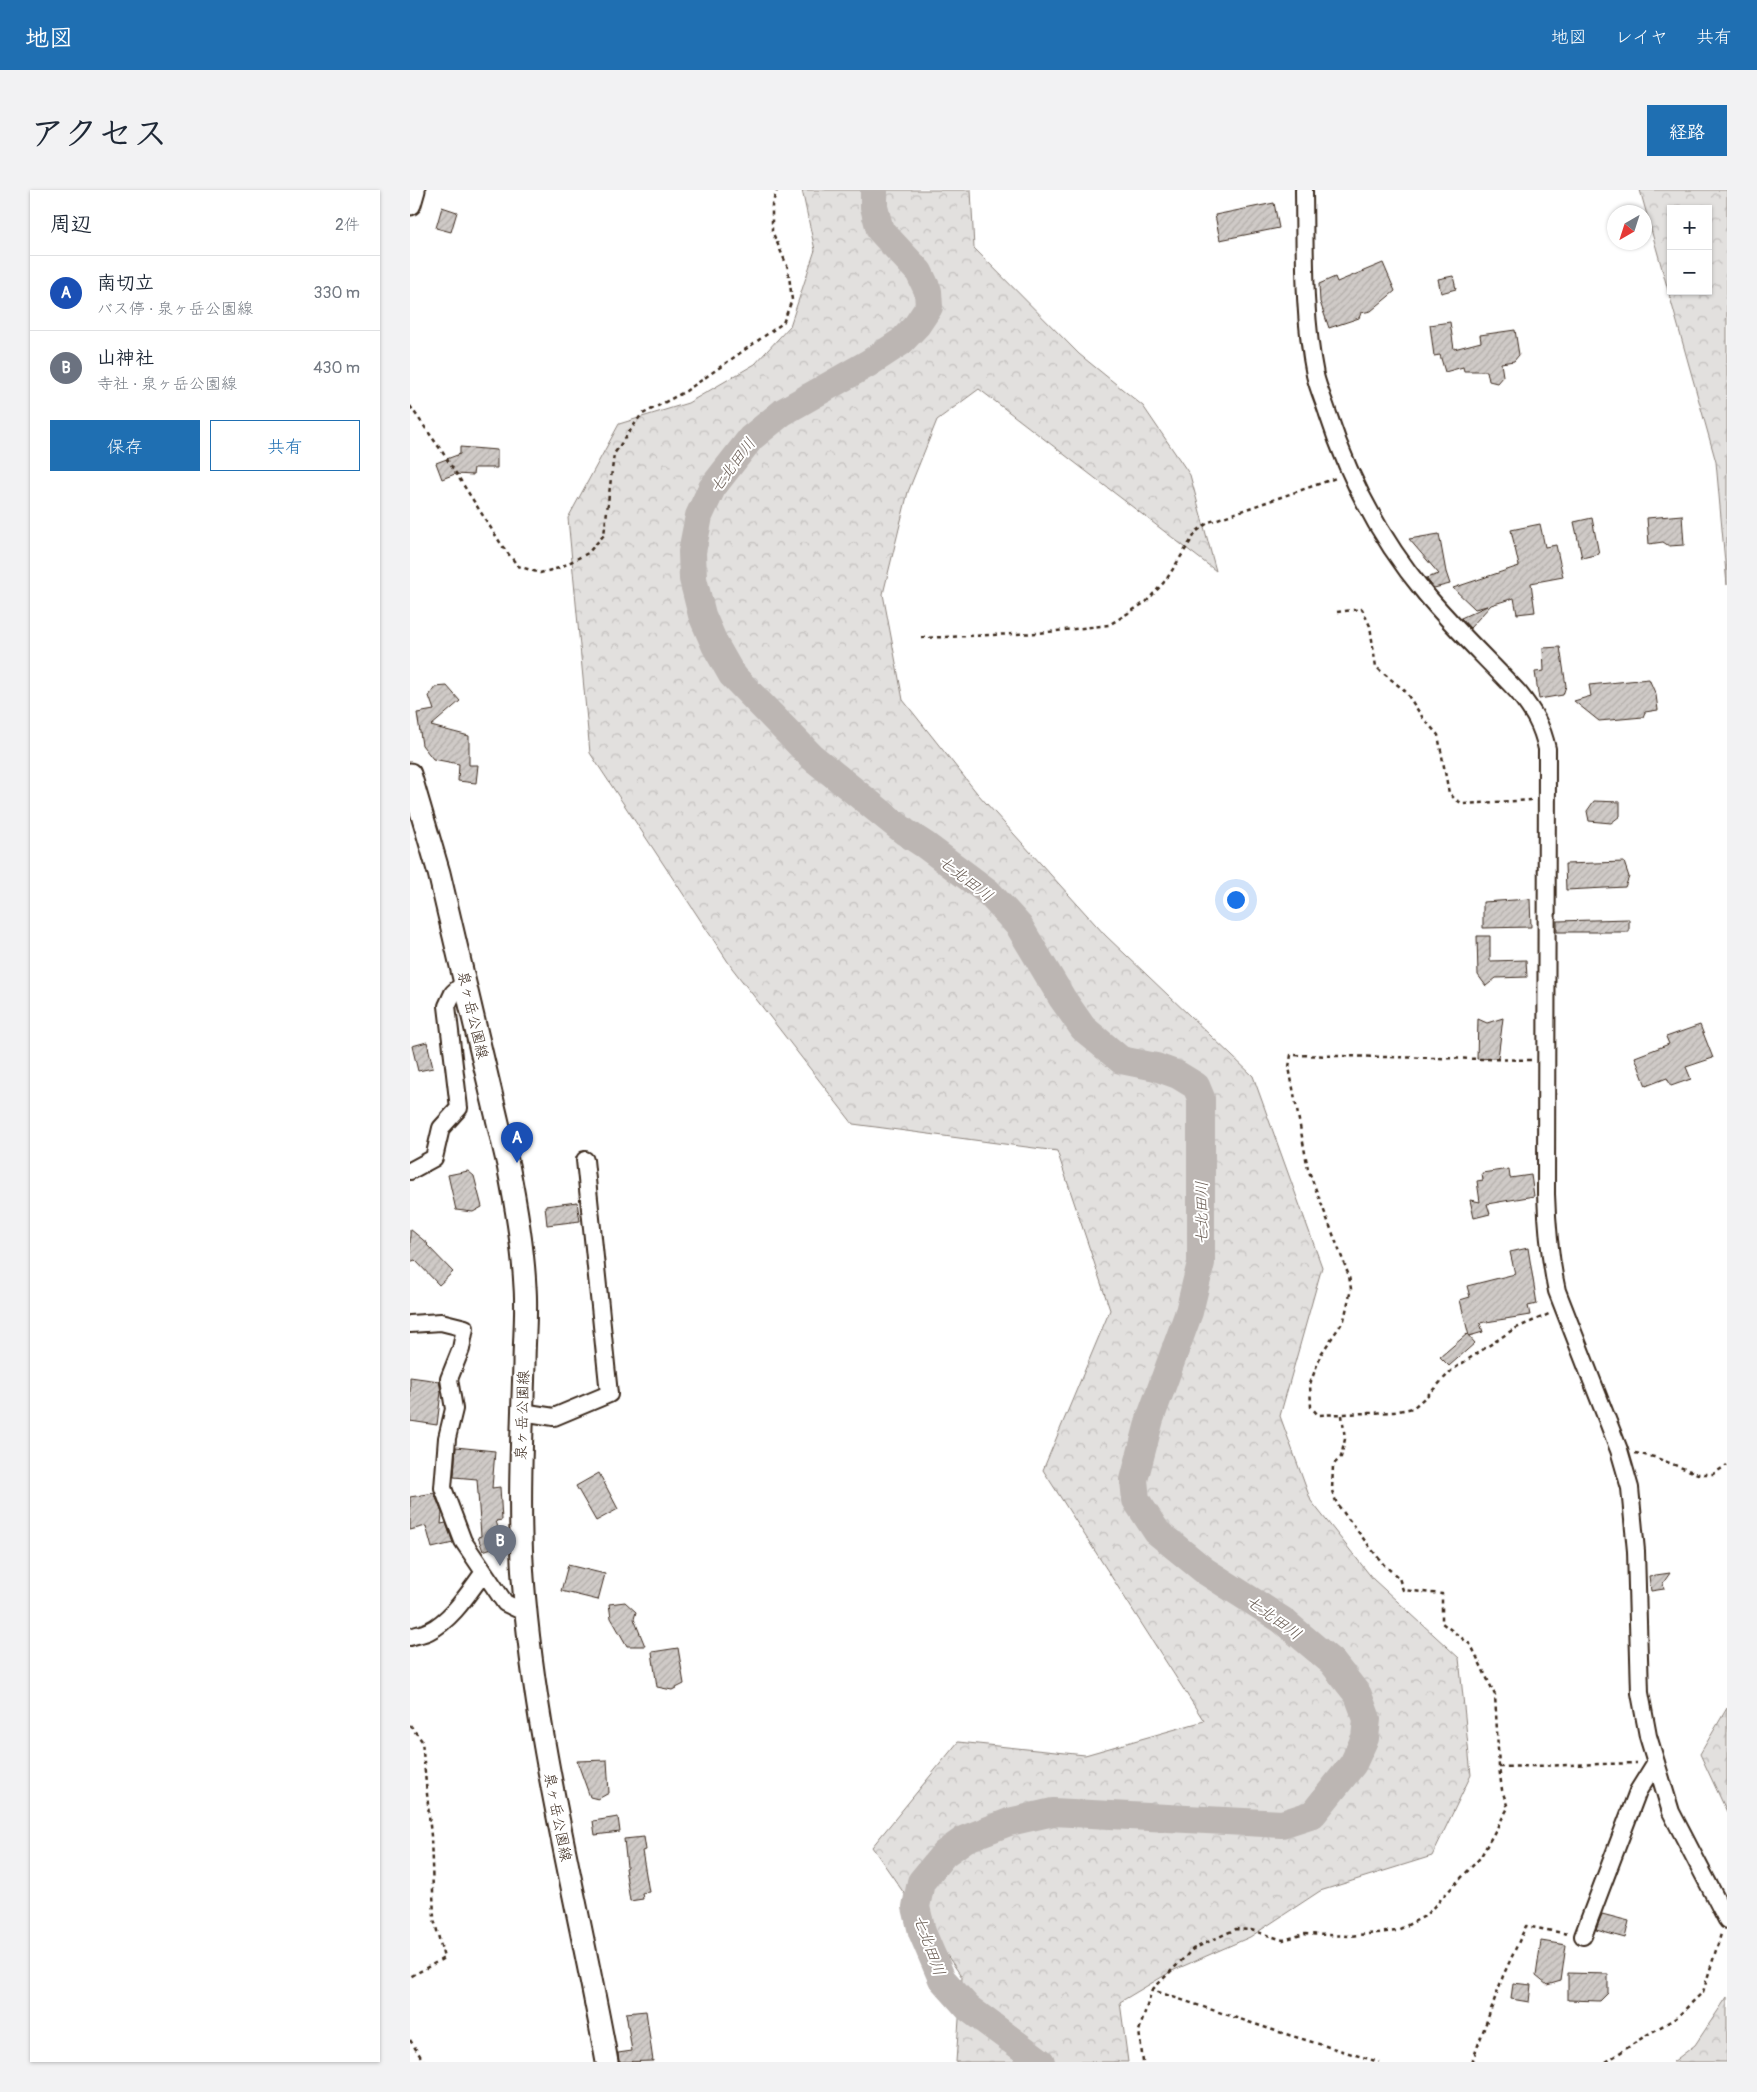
<!DOCTYPE html>
<html lang="ja">
<meta charset="utf-8">
<style>
body{margin:0;font-family:Pangolin,"Klee One",sans-serif;background:#f2f2f3;color:#1f2937}
.controls{position:absolute;right:15px;top:15px;display:grid;overflow:hidden;border-radius:0px;box-shadow:0 1px 4px #0004}
.controls button{width:45px;height:45px;display:grid;place-items:center;padding:0;border:0;border-bottom:1px solid #e0e1e3;background:#fff;color:#1f2937;font:25px sans-serif}
.compass{position:absolute;left:1197px;top:15px;width:45px;height:45px;border-radius:50%;background:#fff;box-shadow:0 1px 4px #0004;rotate:219deg}
.you{position:absolute;left:825px;top:709px;width:18px;height:18px;margin:-12px;border:4px solid #fff;border-radius:50%;background:#1a73e8;box-shadow:0 0 0 8px #1a73e833}
.badge{display:grid;place-items:center;width:32px;height:32px;border-radius:50%;background:#1f6fb2;color:#fff;font-size:16px;font-weight:700}
.pin{position:absolute;translate:-50% -41px;filter:drop-shadow(0 1px 2px #0008)}
.pin::after{content:'';position:absolute;top:26px;width:18px;height:15px;background:inherit;clip-path:polygon(0 0,100% 0,50% 100%)}
.list{margin:0;padding:0;list-style:none}
h2{display:flex;justify-content:space-between;align-items:center;height:65px;margin:0;padding:0 20px;font-size:21px}
h2 small{font-size:16px;font-weight:400;color:#747a83}
.list li{display:grid;grid-template-columns:32px 1fr auto;gap:15px;align-items:center;box-sizing:border-box;height:75px;padding:0 20px;border-top:1px solid #e0e1e3}
.list b{display:block;font-size:19px;white-space:nowrap}
.list p{margin:0;font-size:16px;white-space:nowrap;color:#747a83}
.list em{font-size:16px;font-style:normal;color:#747a83}
.actions{display:flex;gap:10px;padding:15px 20px}
.actions a{flex:1;padding:11px 0;border:1px solid #1f6fb2;border-radius:0px;text-align:center;font-size:18px;color:#1f6fb2}
.actions .main{background:#1f6fb2;color:#fff}
.map{position:relative;flex:none;width:1317px;height:1872px;overflow:hidden;border-radius:0px}
header{display:flex;align-items:center;gap:30px;box-sizing:border-box;height:70px;padding:0 25px;background:#1f6fb2;color:#fff}
header strong{font-size:24px}
nav{display:flex;gap:28px;margin-inline-start:auto;font-size:18px}
.intro{display:flex;align-items:center;justify-content:space-between;box-sizing:border-box;height:120px;padding:0 30px}
h1{margin:0;font-size:35px}
.button{padding:12px 22px;border-radius:0px;background:#1f6fb2;color:#fff;font-size:18px;font-weight:700}
main{display:flex;gap:30px;padding:0 30px}
aside{flex:1;background:#fff;border-radius:0px;box-shadow:0 1px 4px #0004}
.map>svg:first-child{display:block}
.forest{fill:url(#forest-crowns);stroke:#8e857e;fill-rule:evenodd}
.lines{fill:none;stroke-linecap:round;stroke-linejoin:round}
.river{stroke:#bcb6b3;stroke-width:28}
.building{fill:url(#building-hatch);stroke:#3b2a1e}
.minor-casing{stroke:#3b2a1e;stroke-width:20}
.major-casing{stroke:#3b2a1e;stroke-width:25}
.path{stroke:#3b2a1e;stroke-width:2.5;stroke-dasharray:4 4;stroke-linecap:butt}
.minor{stroke:#fff;stroke-width:16}
.major{stroke:#fff;stroke-width:21}
.labels{text-anchor:middle;stroke-width:4;stroke-linejoin:round;paint-order:stroke}
.street-label{font-size:15px;fill:#3b2a1e;stroke:#fff}
.water-label{font-size:16px;font-style:italic;fill:#685b52;stroke:#fff}
</style>
<header>
<strong>地図</strong>
<nav><a>地図</a><a>レイヤ</a><a>共有</a></nav>
</header>
<div class="intro"><h1>アクセス</h1><a class="button">経路</a></div>
<main>
<aside>
<h2>周辺<small>2件</small></h2>
<ul class="list">
<li><span class="badge" style="background:#1a4fb4">A</span><div><b>南切立</b><p>バス停 · 泉ヶ岳公園線</p></div><em>330 m</em></li>
<li><span class="badge" style="background:#6b7280">B</span><div><b>山神社</b><p>寺社 · 泉ヶ岳公園線</p></div><em>430 m</em></li>
</ul>
<div class="actions"><a class="main">保存</a><a>共有</a></div>
</aside>
<div class="map">
<svg width="1317" height="1872" viewBox="0 0 1317 1872">
<defs>
<pattern id="forest-crowns" width="20" height="18" patternUnits="userSpaceOnUse" patternTransform="scale(1.25)"><rect width="20" height="18" fill="#e2e0de"/><path d="M2 6a3 3 0 1 1 6 0M12 15a3 3 0 1 1 6 0" fill="none" stroke="#c3c0be"/></pattern>
<pattern id="building-hatch" width="6" height="6" patternUnits="userSpaceOnUse" patternTransform="scale(1.25)"><rect width="6" height="6" fill="#cfcac7"/><path d="M-1 1l2-2M0 6l6-6M5 7l2-2" fill="none" stroke="#b3aeaa"/></pattern>
</defs>
<rect width="100%" height="100%" fill="#fff"/>
<filter id="ink" filterUnits="userSpaceOnUse"><feTurbulence type="fractalNoise" baseFrequency=".02" numOctaves="2"/><feDisplacementMap in="SourceGraphic" scale="10" xChannelSelector="R" yChannelSelector="G"/><feConvolveMatrix kernelMatrix="1 2 1 2 8 2 1 2 1" color-interpolation-filters="sRGB"/></filter>
<g filter="url(#ink)">
<path class="forest" d="M392 0H561L564 58 669 164 733 216 780 285 806 381 569 199 527 230 498 302 473 404 493 510 567 603 695 745 843 886 912 1077 870 1226 901 1311 963 1389 1049 1468 1061 1585 1022 1666 910 1701 840 1747 762 1781 710 1812 718 1872H546L552 1787 462 1657 548 1552 675 1565 794 1531 633 1280 700 1120 647 961 443 934 322 778 180 563 158 328 209 234 278 213 345 174 380 136 405 60Z
M1230 0H1317V395L1306 272ZM1261 19H1298V101H1261Z
M1317 1518V1622L1290 1564Z
M1317 1807V1872H1263L1285 1855Z"/>
<g class="lines">
<path class="river" d="M464 0V17L470 40 509 82 518 101 519 117 507 135 491 152 459 173 373 222 341 248 302 298 289 326 282 362 283 389 292 425 305 455 322 485 402 567 495 642 515 655 578 702 609 736 652 808 673 838 711 870 746 877 768 885 786 896 791 908V1073L779 1122 740 1229 724 1290 726 1310 747 1342 795 1381 872 1430 922 1472 948 1505 957 1529 955 1548 943 1574 903 1624 872 1634 643 1622 599 1632 555 1649 534 1664 511 1692 506 1717 512 1742 532 1789 558 1818 631 1872"/>
</g>
<path class="building" d="M864 13 869 38 810 50 805 25Z
M32 17 47 22 41 42 26 38Z
M973 73 985 101 961 121 951 123 949 128 919 138 910 112 909 94 925 87 927 92Z
M1043 86 1046 99 1031 103 1028 89Z
M1040 132 1044 159 1071 152 1070 145 1105 140 1109 165 1104 171 1091 173 1093 186 1087 193 1079 191 1077 181H1054L1053 177 1035 182 1030 165 1024 166 1020 135Z
M50 257 87 260V278H64L63 285 45 284 32 289 26 273 50 264Z
M1272 325 1274 355 1259 356 1253 352 1239 354 1237 328Z
M1182 328 1189 364 1172 368 1164 332Z
M1130 334 1135 357 1146 355 1153 387 1121 393 1125 422 1107 424 1104 408 1081 415 1060 438 1051 428 1077 416 1065 419 1043 398 1109 376 1101 340Z
M1029 344 1036 382 1040 394 1024 398 1016 388 1029 384 999 349Z
M1150 457 1156 496 1153 505 1129 509 1125 482 1134 481 1133 458Z
M1239 489 1246 505 1248 520 1235 522 1233 527 1189 531 1164 511 1181 506 1179 495Z
M37 496 50 511 21 536 59 546V575H68L66 593 48 591 49 574 23 569 12 555 7 523 24 520 19 506 25 497Z
M1184 611 1210 612V626L1201 633 1179 631 1177 621Z
M1214 672 1219 687 1215 697 1156 700 1155 674Z
M1120 709 1121 737 1073 738V712Z
M1219 729V742H1147V731Z
M1067 746H1080V771L1116 770 1117 787 1086 788 1076 796 1068 785Z
M1093 828 1088 868 1067 869 1068 829 1077 833Z
M1290 835 1303 868 1276 877 1281 889 1261 896 1257 888 1236 896 1225 867 1259 854 1256 847Z
M17 852 23 878 8 881 2 856Z
M1099 979 1100 988 1121 985 1124 1006 1077 1014 1080 1024 1064 1028 1060 1010 1070 1012 1067 991 1073 990 1072 983Z
M58 981 64 986 72 1017 63 1022 46 1020 38 985Z
M167 1012 170 1031 137 1035 135 1016Z
M0 1039 18 1054 17 1055 43 1082 29 1095 5 1070 0 1072Z
M1118 1058 1127 1114 1118 1116 1120 1125 1070 1133 1073 1142 1059 1146 1050 1110 1060 1107 1057 1096 1105 1084 1100 1062Z
M1057 1144 1065 1153 1039 1176 1030 1167Z
M0 1187 29 1191 31 1202 27 1235 0 1231Z
M46 1257 85 1261 82 1298 90 1297 92 1330 86 1331 93 1354 73 1361 68 1347 71 1346 67 1289 44 1287Z
M189 1283 208 1319 186 1331 166 1296Z
M24 1303 32 1323 31 1334 36 1333 43 1353 22 1358 16 1336 0 1340V1307Z
M158 1375 195 1384 188 1410 151 1401Z
M1260 1383 1253 1393 1254 1399 1241 1401 1239 1386Z
M215 1412 226 1422 224 1429 235 1456H217L201 1428 199 1414Z
M268 1458 274 1494 262 1500 247 1497 242 1462Z
M197 1570 199 1603 188 1609 180 1607 167 1571Z
M208 1627 210 1642 185 1645 183 1631Z
M234 1647 236 1660 232 1661 239 1702 232 1703 233 1709 220 1711 215 1678 217 1677 214 1649Z
M1192 1724 1219 1731 1215 1748 1186 1740Z
M1131 1751 1156 1755 1151 1791 1137 1795 1126 1786Z
M1158 1783 1198 1784V1803L1190 1811 1158 1810Z
M1103 1793 1121 1795 1119 1812 1101 1809Z
M236 1821 243 1871 209 1872 208 1863 222 1861 216 1823Z"/>
<g class="lines">
<defs>
<path id="minor" d="M894 0C895 61 893 125 905 185 908 198 914 211 918 224 939 289 971 350 1015 403 1042 436 1078 470 1108 502 1123 521 1132 535 1137 559L1136 1004C1137 1037 1140 1069 1147 1101L1209 1260 1220 1298 1226 1361 1230 1503 1238 1546 1261 1622 1317 1730
M0 981 24 968 31 938 49 918 37 816 43 803 55 792
M0 1134 31 1132 55 1138 51 1159 39 1189 44 1219 37 1248 33 1298 53 1351 74 1382
M112 1222 144 1227 199 1204 175 970
M0 1447C6 1445 13 1444 19 1441 42 1430 59 1402 74 1382L95 1413 116 1423
M1173 1746 1228 1601 1246 1572"/>
<path id="major" d="M0 14 4 0
M0 584 29 683 98 975C106 1015 113 1056 115 1097 117 1122 114 1149 114 1174 112 1246 108 1317 113 1388 125 1552 168 1711 197 1872"/>
</defs>
<use href="#minor" class="minor-casing"/>
<use href="#major" class="major-casing"/>
<path class="path" d="M0 216 33 263 93 357 108 376 130 383 149 378 178 363 194 345 204 264 231 225 276 201 373 133 382 110 378 78 362 41V15L367 0
M927 422 952 419 960 436 966 477 995 501 1013 528 1028 545 1039 603 1045 609 1053 614 1121 610
M511 448 629 443 699 435 736 412 756 390 787 341 799 332 926 288
M1121 870 881 865 879 877 898 979 939 1086 941 1099 934 1130 911 1164 900 1194 901 1217 908 1225 984 1222 1003 1218 1019 1204 1042 1180 1104 1139 1139 1124
M932 1225 935 1249 931 1267 923 1275 922 1301 927 1314 959 1356 974 1375 989 1388 993 1400 1032 1404V1433L1061 1455 1085 1505 1089 1577
M1225 1263 1244 1267 1288 1284H1303L1317 1275
M0 1535 12 1551 21 1646 24 1729 34 1768 0 1787
M742 1800 783 1759 826 1739 841 1740 873 1750 895 1744 939 1746 986 1741 1015 1726 1070 1668 1098 1618 1092 1600 1089 1577 1227 1573
M0 1850 14 1872
M733 1872 729 1841 742 1800 869 1842 969 1872
M1062 1872 1093 1786 1116 1736 1158 1744
M1196 1872 1235 1846 1266 1828 1293 1802 1311 1744"/>
<use href="#minor" class="minor"/>
<use href="#major" class="major"/>
</g>
</g>
<g class="labels">
<g class="street-label">
<text transform="translate(63 825) rotate(77)" y="5">泉ヶ岳公園線</text>
<text transform="translate(112 1225) rotate(-88)" y="5">泉ヶ岳公園線</text>
<text transform="translate(148 1627) rotate(79)" y="5">泉ヶ岳公園線</text>
</g>
<g class="water-label">
<text transform="translate(322 275) rotate(-53)" y="6">七北田川</text>
<text transform="translate(556 688) rotate(38)" y="6">七北田川</text>
<text transform="translate(791 1023) rotate(-90)" y="6">七北田川</text>
<text transform="translate(864 1427) rotate(36)" y="6">七北田川</text>
<text transform="translate(520 1755) rotate(70)" y="6">七北田川</text>
</g>
</g>
</svg>
<div class="controls">
<button>+</button>
<button>−</button>
</div>
<svg class="compass" viewBox="-18 -18 36 36"><path d="M0-13l5 13h-10z" fill="#e53935"/><path d="M0 13l5-13h-10z" fill="#747a83"/></svg>
<div class="you"></div>
<div class="pin badge" style="left:107px;top:973px;background:#1a4fb4">A</div>
<div class="pin badge" style="left:90px;top:1376px;background:#6b7280">B</div>
</div>
</main>
